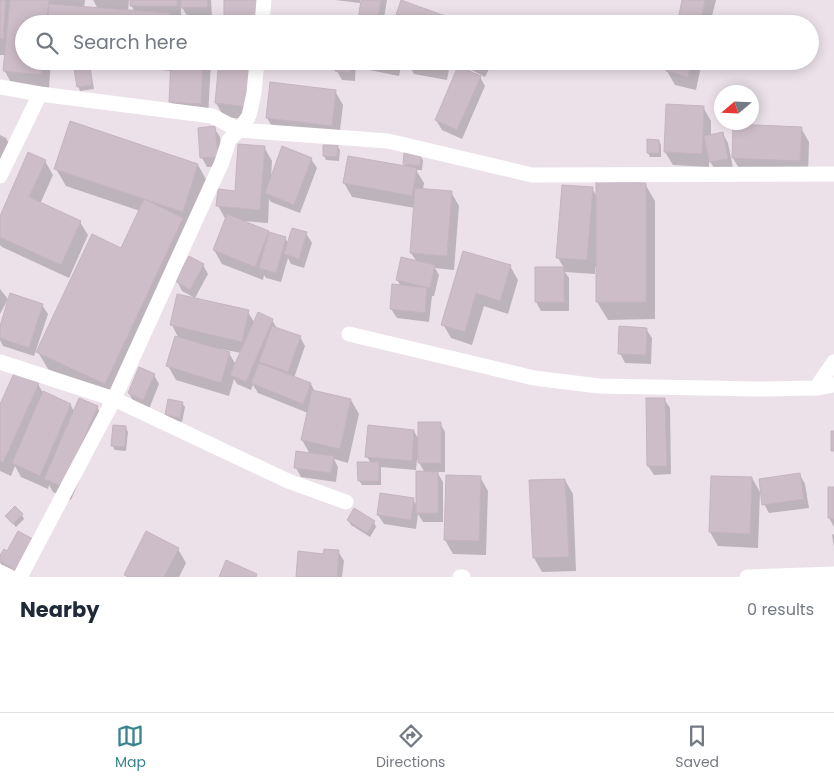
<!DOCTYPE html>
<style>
body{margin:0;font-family:Poppins,sans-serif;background:#f2f2f3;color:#1f2937}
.compass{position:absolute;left:714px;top:85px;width:45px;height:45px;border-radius:50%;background:#fff;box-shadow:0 2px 12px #0003;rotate:251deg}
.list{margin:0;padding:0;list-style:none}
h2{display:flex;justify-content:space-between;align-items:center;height:65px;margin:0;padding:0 20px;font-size:21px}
h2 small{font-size:16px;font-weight:400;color:#747a83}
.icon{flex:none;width:28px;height:28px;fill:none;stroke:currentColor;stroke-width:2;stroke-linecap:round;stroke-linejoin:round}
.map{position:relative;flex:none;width:834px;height:577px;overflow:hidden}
.search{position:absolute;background:#fff;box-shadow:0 2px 12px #0003;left:15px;right:15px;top:15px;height:55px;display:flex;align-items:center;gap:12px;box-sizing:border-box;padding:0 18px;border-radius:28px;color:#747a83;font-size:19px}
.sheet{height:135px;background:#fff}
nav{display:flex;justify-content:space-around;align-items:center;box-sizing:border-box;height:70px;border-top:1px solid #e0e1e3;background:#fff;font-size:14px;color:#747a83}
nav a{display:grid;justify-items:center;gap:2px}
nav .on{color:#38858c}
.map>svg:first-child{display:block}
.shadow{fill:#0003;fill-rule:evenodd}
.building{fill:#cdbdc8;stroke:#c6b4c0}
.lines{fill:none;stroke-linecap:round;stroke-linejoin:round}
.street{stroke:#fff;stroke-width:15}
</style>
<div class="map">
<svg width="834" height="577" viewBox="0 0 834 577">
<rect width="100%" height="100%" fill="#ece1e9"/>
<path class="shadow" d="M0 0H85L84 8 98 9 93 0H129L128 11 135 12 131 5V0H211L212 16 188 17 181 6V15H170L173 21 205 24H24V61H51L49 88 12 84 4 70 6 55H0Z
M335 0H360V3Z
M363 0H387L383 24H361L359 20Z
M683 0H716L710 24H678Z
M57 61H211L208 117 178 115 170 101 172 71Z
M261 61 256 120 224 117 216 103Z
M338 61H402L399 76 359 68 356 62 355 81 342 80 337 71Z
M409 61H493L485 77 468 68 466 65 465 70 480 77 485 86 462 139 442 130 436 120 459 67 450 64 447 80 414 74 409 65Z
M669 61H702L696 90 675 85 667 71Z
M89 68 91 72 94 89 80 91 78 86Z
M335 91 343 105 339 139 275 132 267 118Z
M703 107 711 121V136L723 134 728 143 733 168 716 171 709 160V167L673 165 665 152Z
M214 128 220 137 223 166 207 167 202 158Z
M801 128 809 142 808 175 741 172 733 158Z
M0 135 6 138 14 152 0 183Z
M659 141 661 145V157H650L648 153Z
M337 146 340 150 339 161 326 160 324 156Z
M264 147 272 161 271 179 311 159 317 168 300 213 271 202 269 199 268 223 243 221 268 232 269 234 285 238 289 244 306 233 312 243 304 268 291 264 288 258 281 282 266 278 264 275 263 280 222 264 214 250 226 220 218 206 236 192Z
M420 156 423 160 422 170H416L424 183 423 190 451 192 459 206 454 270 435 268 439 275 434 296H432L429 322 397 318 391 309 401 286 397 280 417 262 411 253 415 208 352 197 344 183 406 168 404 164Z
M45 161 53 175 40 204 80 222 88 235 69 278 2 247 0 245V219Z
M198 165 208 183 116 401 48 369 38 352 122 250 140 211 66 186 56 169Z
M645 184 655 201V319L608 320 597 302V267H595V274L565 272 569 278V311H541L536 302 564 268 558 258 592 188 597 197Z
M464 252 510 266 518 280 508 314 484 306 472 345 451 338 443 324Z
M203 265 208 274 195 298 182 291 177 281Z
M0 289 8 299 0 314Z
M42 305 48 314 34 356 3 346 0 340V330Z
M248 312 254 322 272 320 278 330 300 337 305 346 294 378 311 384 315 392 351 400 359 414 348 463 334 459 338 467 336 482 301 477 296 468 310 454 302 440 308 413 258 393 253 385 251 390 237 384 234 379 229 396 176 380 168 366 179 339 172 325ZM221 349 241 353 236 365 229 353 220 351Z
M646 329 652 338 651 364 625 363 620 353Z
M154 375 159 384 149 409 134 403 129 393Z
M38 384 43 393 70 404 74 411 97 407 105 421 71 500 53 492 49 485 48 489 21 477 15 466 11 476 0 471V404Z
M664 399 670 408 671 474 654 475 648 466Z
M182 403 185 407 182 422 169 419 166 415Z
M440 423 445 432V472H437L443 482V522H423L418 514 416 529 384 524 378 515 381 495 413 499 417 506 425 473 417 459 416 470 381 467V485H362L359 480 371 463 367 457 414 431 419 440Z
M126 428 128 432 126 451 115 450 112 445Z
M800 475 805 484 809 508 769 513 764 504Z
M480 477 488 491 486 555 453 554 445 540Z
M712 477 752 478 760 492 758 548 718 546 710 532Z
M565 480 573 494 576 571 542 572 534 558 531 481Z
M834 488V527L829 518Z
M22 515 24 519 16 527 6 516Z
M348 520 374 522 376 527 370 537 351 525Z
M19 533 21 577 4 569 0 562V558L7 552Z
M834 534V547L832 535Z
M178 549 186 563 179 577H127L126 574Z
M338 551 344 561 342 577H297L324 555Z"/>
<path class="building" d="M0 0H6L3 39 0 38Z
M10 0H49L46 24H24V61H43L41 75 3 71Z
M130 0H177V6H130Z
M181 0H207L208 7 181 8Z
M224 0H257L258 24H224Z
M361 0H381L377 23 358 20Z
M401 0 467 24H393Z
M682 0H705L700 24H677Z
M49 4 170 13 169 24H48Z
M174 20 205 22V24H174Z
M171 61H203L201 104 169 102Z
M219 61H253L249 107 215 103Z
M336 61H351L350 73 335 71Z
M364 61H396L394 68Z
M408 61H444L442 71 407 65Z
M668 61H691L688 77 666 71Z
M90 66 92 85 77 87 74 68Z
M458 66 481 76 457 130 435 120Z
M270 82 336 90 332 126 266 118Z
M666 104 704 106 702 154 664 152Z
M70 121 198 164 183 212 54 169Z
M733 124 802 127 800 161 732 158Z
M215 126 218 157 200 158 198 128Z
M723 132 728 159 709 162 704 136Z
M647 139 659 140V153H647Z
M238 144 265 146 260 210 216 206 218 189 235 191Z
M323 145H338L337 157 323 156Z
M282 146 312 158 294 205 265 193Z
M28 152 46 160 29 197 81 221 61 265 0 237V216Z
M404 153 421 155 420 166 403 164Z
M348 156 417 168 412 196 343 183Z
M596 181 646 183V302H596Z
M562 185 593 187 587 260 556 258Z
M415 188 452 191 447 256 410 253Z
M144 199 183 218 105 384 36 352 92 234 121 248Z
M227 214 269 231 255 267 213 250Z
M292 228 307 232 299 259 284 254Z
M269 232 286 237 276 273 259 268Z
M463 251 511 265 500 301 476 293 465 332 441 325Z
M189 256 204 264 190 290 175 281Z
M401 257 435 265 430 288 396 280Z
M535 267H564V302H535Z
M392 284 427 288 425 313 390 309Z
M10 293 43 304 29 348 0 338V326Z
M177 294 249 310 242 342 170 325Z
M258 312 273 319 246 382 230 375Z
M272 326 301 336 288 372 259 362Z
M619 326 647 328 646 355 618 354Z
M175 336 230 352 221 383 166 366Z
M259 363 311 383 303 404 251 383Z
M139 367 155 374 143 400 128 393Z
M15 371 39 383 3 463 0 461V404Z
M312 390 351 399 340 449 301 440Z
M43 391 71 404 40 476 12 463Z
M79 398 98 406 63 487 44 479Z
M646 398H665L667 466H647Z
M168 399 183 402 180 418 165 415Z
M418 422H441V463H418Z
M113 425 126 426 125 447 111 446Z
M368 425 414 430 412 461 365 457Z
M831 431H834V451H831Z
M296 451 334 456 331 473 294 468Z
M357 462H379V481H358Z
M416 471 438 472V513H416Z
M800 473 804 499 762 505 759 479Z
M446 475 481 476 479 541 444 540Z
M711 476 752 477 750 534 709 532Z
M565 479 569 557 533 558 529 480Z
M828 487H834V519L828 518Z
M380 493 414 498 411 520 377 515Z
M15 506 23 514 13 524 5 516Z
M354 508 375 521 367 533 347 520Z
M18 531 33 539 15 570 0 561V555L4 549 7 551Z
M146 531 179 548 164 577H129L124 575Z
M324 549 339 550 337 577H296L298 551 323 554Z
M226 560 257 574 256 577H219Z"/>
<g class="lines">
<path class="street" d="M262 24 264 0
M257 61 254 93 249 116 239 130 388 141 532 175 834 174
M0 87 40 94 212 116 239 130 229 140 222 162 114 399 20 577
M0 176 40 94
M349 334 534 378 599 386 758 389 816 388 834 385
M0 362 114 399 288 481 346 502
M816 388 834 362
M0 572 10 577
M460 577H463
M747 577 834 574"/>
</g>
</svg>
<svg class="compass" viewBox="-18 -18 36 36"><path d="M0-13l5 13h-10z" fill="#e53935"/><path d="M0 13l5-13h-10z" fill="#747a83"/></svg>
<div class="search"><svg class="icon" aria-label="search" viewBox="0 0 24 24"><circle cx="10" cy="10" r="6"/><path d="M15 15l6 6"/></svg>Search here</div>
</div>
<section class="sheet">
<h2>Nearby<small>0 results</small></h2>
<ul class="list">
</ul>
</section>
<nav>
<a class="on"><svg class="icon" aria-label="map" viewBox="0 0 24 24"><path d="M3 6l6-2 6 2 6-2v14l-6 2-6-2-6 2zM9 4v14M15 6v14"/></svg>Map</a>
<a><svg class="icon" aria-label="directions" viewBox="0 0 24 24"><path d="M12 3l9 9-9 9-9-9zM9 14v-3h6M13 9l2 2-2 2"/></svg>Directions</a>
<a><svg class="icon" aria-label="saved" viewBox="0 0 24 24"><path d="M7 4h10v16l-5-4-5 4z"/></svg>Saved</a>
</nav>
